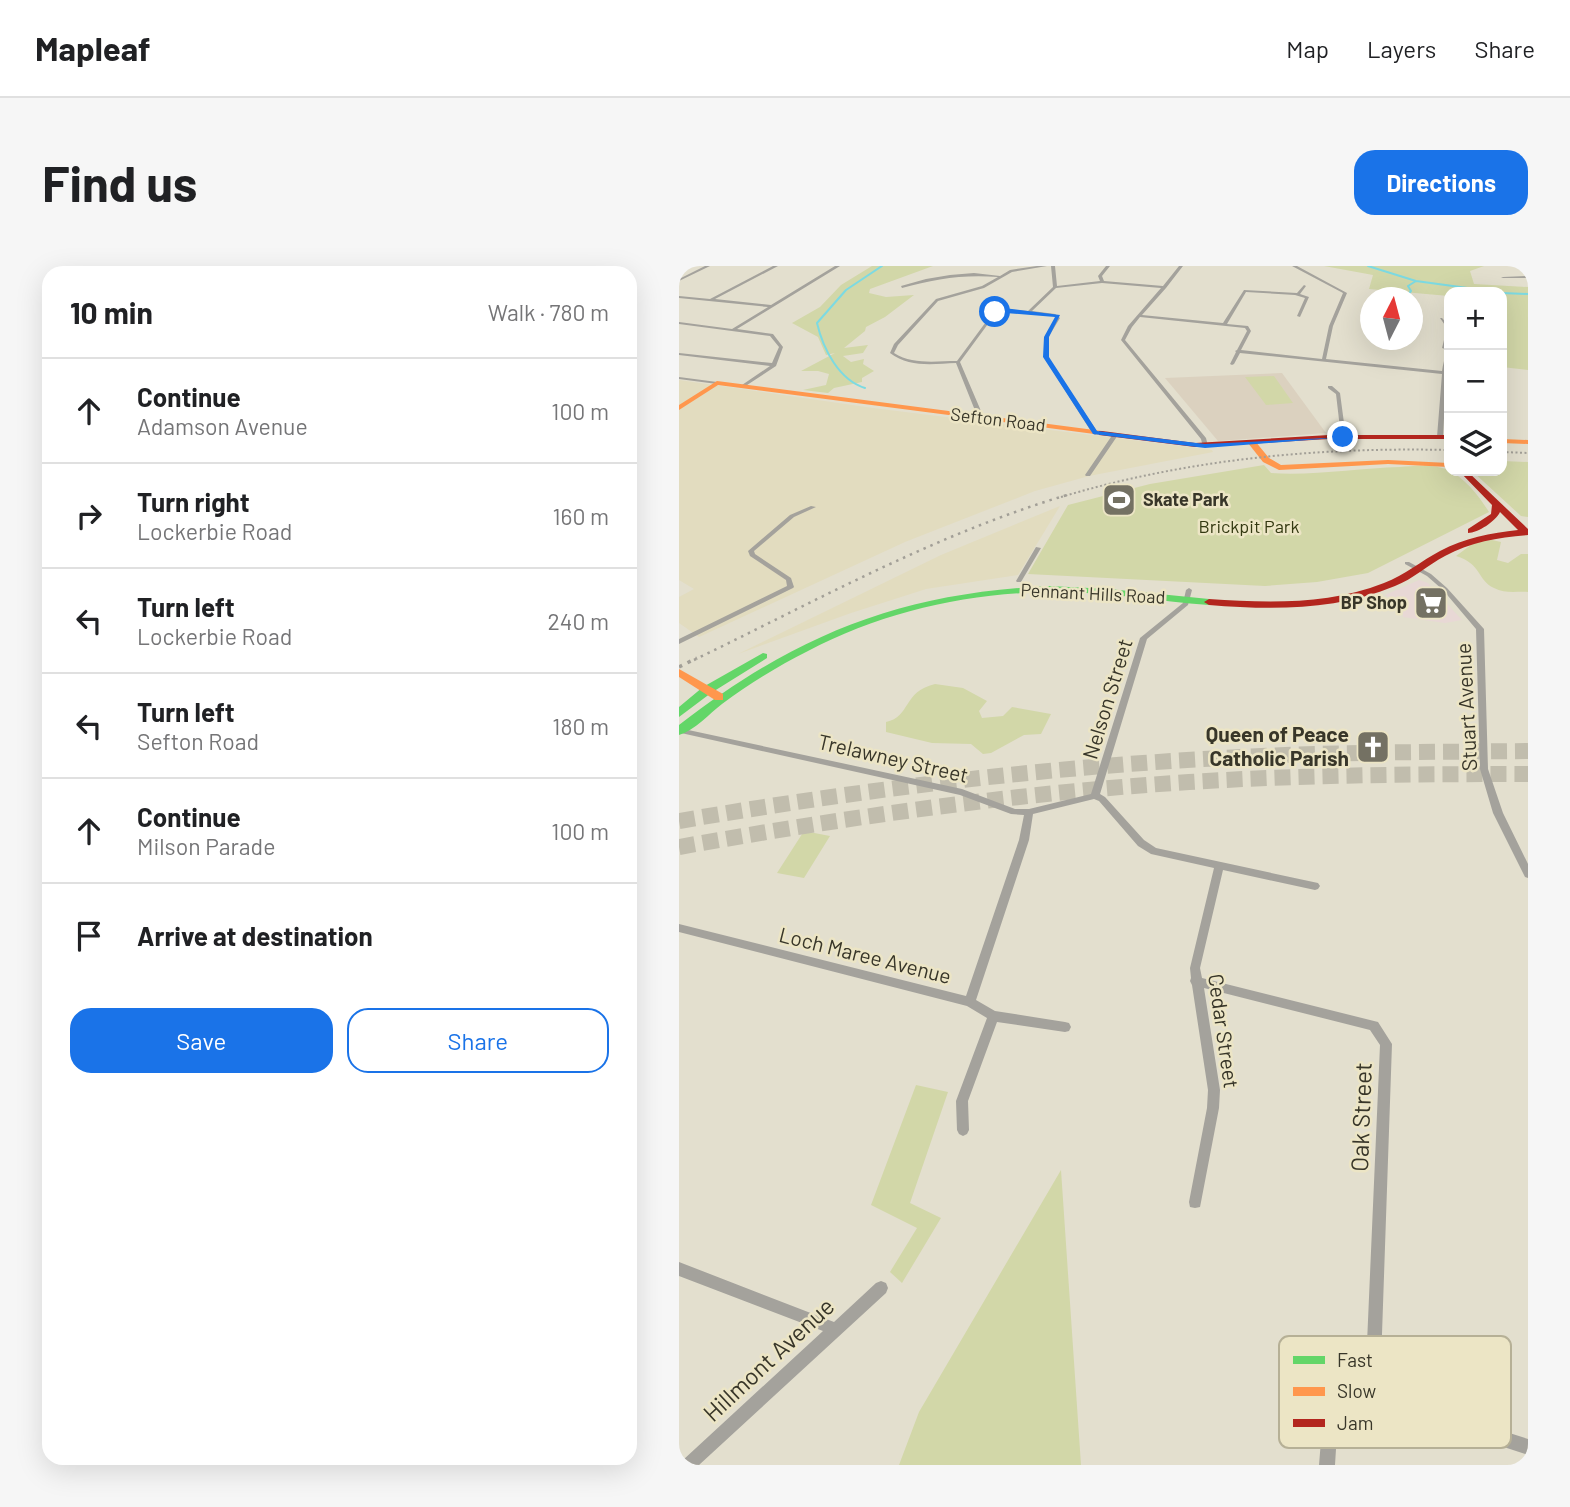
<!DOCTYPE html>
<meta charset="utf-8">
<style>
body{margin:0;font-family:Barlow,sans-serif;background:#f6f6f6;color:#202124}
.controls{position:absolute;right:21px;top:21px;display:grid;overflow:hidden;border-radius:14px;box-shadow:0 7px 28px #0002}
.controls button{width:63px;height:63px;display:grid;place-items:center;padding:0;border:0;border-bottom:2px solid #e0e0e0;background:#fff;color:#202124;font:35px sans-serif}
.compass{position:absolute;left:681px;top:21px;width:63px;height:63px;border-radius:50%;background:#fff;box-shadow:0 7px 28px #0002;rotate:6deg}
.stop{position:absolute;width:21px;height:21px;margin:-16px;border:5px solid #1a73e8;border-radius:50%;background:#fff}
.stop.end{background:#1a73e8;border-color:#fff;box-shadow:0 2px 7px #0008}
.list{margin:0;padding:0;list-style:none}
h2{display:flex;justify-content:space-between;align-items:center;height:91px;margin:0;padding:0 28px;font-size:30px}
h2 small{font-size:23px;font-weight:400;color:#757577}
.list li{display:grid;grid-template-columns:46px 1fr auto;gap:21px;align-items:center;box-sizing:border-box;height:105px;padding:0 28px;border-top:2px solid #e0e0e0}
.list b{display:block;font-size:26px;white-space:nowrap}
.list p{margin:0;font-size:23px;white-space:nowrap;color:#757577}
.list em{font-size:23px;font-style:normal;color:#757577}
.actions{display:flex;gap:14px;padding:21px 28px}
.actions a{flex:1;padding:16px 0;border:2px solid #1a73e8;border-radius:21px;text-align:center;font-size:24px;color:#1a73e8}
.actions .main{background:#1a73e8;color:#fff}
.icon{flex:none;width:38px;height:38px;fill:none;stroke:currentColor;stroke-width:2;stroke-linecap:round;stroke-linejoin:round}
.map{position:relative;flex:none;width:849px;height:1199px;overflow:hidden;border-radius:21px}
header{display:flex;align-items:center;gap:42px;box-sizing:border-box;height:98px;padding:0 35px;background:#fff;border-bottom:2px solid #e0e0e0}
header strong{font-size:33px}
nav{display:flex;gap:38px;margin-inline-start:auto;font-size:24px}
.intro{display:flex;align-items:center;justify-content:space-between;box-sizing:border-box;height:168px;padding:0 42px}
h1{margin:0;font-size:49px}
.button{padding:18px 32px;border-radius:21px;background:#1a73e8;color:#fff;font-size:24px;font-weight:700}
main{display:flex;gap:42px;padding:0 42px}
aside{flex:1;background:#fff;border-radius:21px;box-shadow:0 7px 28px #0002}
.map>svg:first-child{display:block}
.commercial{fill:#e8d8d5}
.built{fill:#e2dcbf}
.education{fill:#dbd1bf}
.green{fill:#d2d7a8}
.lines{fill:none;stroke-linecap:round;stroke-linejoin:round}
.stream{stroke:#7cdae2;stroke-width:2}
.highway-tunnel{stroke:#c1bdad;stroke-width:16;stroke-dasharray:16 8;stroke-linecap:butt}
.street{fill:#a4a29c;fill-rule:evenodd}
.fast{fill:#63d668;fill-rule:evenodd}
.slow{fill:#ff974d;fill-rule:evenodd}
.jam{fill:#b3261e;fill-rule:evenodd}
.rail-far2{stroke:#a29f97;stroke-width:2;stroke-dasharray:2 2.5;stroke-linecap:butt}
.rail-far1{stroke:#a29f97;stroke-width:2.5;stroke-dasharray:2.5 5;stroke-linecap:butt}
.rail{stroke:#a29f97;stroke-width:3.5;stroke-dasharray:3.5 6;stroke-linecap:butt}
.route{fill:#1a73e8}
.labels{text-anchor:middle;stroke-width:5;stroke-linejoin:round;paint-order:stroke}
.far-street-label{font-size:18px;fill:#383629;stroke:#ece5c5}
.far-poi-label{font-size:18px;font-weight:bold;fill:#383629;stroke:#ece5c5;text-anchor:start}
.far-park-label{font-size:18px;fill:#343912;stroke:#ece5c5}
.street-label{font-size:21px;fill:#383629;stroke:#ece5c5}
.poi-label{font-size:21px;font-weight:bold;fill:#383629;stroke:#ece5c5;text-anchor:end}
.near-street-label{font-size:24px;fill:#383629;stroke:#ece5c5}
.key{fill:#ece5c5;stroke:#b6b096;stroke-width:2}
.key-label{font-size:19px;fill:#383629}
</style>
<header>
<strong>Mapleaf</strong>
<nav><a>Map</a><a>Layers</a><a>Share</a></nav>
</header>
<div class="intro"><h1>Find us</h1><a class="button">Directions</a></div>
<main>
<aside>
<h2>10 min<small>Walk · 780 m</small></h2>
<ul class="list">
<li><svg class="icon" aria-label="ahead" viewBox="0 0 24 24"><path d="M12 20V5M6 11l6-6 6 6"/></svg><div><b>Continue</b><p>Adamson Avenue</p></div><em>100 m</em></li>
<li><svg class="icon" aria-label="right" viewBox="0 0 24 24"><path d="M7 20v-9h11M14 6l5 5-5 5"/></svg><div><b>Turn right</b><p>Lockerbie Road</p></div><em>160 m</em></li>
<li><svg class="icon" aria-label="left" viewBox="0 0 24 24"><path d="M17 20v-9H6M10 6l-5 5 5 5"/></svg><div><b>Turn left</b><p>Lockerbie Road</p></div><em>240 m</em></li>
<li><svg class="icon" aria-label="left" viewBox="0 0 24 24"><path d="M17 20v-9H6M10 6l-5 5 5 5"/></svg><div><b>Turn left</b><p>Sefton Road</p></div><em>180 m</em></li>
<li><svg class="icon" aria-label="ahead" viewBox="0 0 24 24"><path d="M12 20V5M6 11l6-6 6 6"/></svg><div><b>Continue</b><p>Milson Parade</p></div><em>100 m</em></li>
<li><svg class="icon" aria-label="arrive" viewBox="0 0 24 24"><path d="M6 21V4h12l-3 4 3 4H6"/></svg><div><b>Arrive at destination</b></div></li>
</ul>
<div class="actions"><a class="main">Save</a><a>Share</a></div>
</aside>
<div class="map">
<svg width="849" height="1199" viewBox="0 0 849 1199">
<rect width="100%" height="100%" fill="#e3dfce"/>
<path class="commercial" d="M740 314 749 317 783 354 766 357 724 351V340L706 329Z"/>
<path class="built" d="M0 114 194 142 533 184 534 186 410 210 356 225 226 276 20 371 0 357V331L15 323 0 314Z
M381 240 339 309 247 323 172 347 59 388 262 289Z"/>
<path class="education" d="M603 107 647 167 539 175 486 112Z"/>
<path class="green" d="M193 0H254L191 23 190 27 207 31 235 29 206 51 187 61 186 65 165 82 189 79 184 87 164 90 172 96 185 93 184 98 195 105 183 112V116L155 122 149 127 124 124 147 119 150 108 139 105H122L156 87 147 89 139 71 113 57 141 41 162 19Z
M645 0H805L791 5 795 18 849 21V104L823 101V26H770V30L690 23 694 9Z
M595 110 614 137 587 139 566 111Z
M823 195 849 196V251L842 250 793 205H823Z
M585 199 592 207C633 210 680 202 721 201 735 200 755 198 769 204 786 212 800 230 810 246L689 307 638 316 586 320 349 308 389 239 471 218Z
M813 274 822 276 818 294 829 297 842 288H849V326C838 325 826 328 815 322 798 314 803 298 777 290L796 276Z
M256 418 284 422 308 435 300 445 303 452 324 450 333 441 372 448 362 468 345 469 312 487 304 488 292 478 253 477 207 466V456C232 451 223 426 256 418Z
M125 565 151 570 125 612 98 607Z
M237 819 269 826 231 937 262 952 223 1017 211 1006 238 962 192 939Z
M382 904 402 1199H220L240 1146Z"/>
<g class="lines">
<path class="stream" d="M689 0 737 15 818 26
M823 27 849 28
M726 32 732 25 729 20 737 15
M186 122C160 114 144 83 138 57L167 24 203 0"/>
<path class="highway-tunnel" d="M0 555C186 523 374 500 563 491 658 486 754 486 849 485
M0 581C169 551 339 527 510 516 623 509 736 508 849 508"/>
<path class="street" d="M26 0H31L0 15V13Z
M94 0H99L36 33 92 39 156 0H161L58 63 94 68 104 81 97 100 65 121 63 119 91 100 0 89V87L93 97 100 81 91 70 0 58V56L53 63 89 41 0 32V30L31 33Z
M358 0H368L333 6 305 22 259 35 219 79 215 87C234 99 257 95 278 95L315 45 325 43 349 45 374 21 372 0H376L378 20 421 15 419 10 427 0H431L423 10 425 15 484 20 500 0H504L487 22 463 49 544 57 565 24 618 27 625 19 627 20 621 28 630 31 621 51 618 50 626 32 616 29 567 26 548 58 569 60 572 65 562 84 643 93 650 60 664 27 613 0H618L668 27 654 60 647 93 763 105C764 97 767 91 766 83L763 82 768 62 761 52H763L770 60 768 78 770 79V92L768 97 764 171 761 173 758 171 763 108 561 87 555 98 553 99 551 98 557 86 556 85 558 84 568 65 566 62 461 51 453 61 446 74 527 172 529 180 524 181 522 173 442 74 449 60 482 22 423 17 377 22 353 45 376 48 381 52 370 70 369 91 419 167 416 169 413 167 365 91 366 70 377 52 375 50 325 45 317 47 281 96 305 152 302 154 299 152 277 97C255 98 230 102 211 87L215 78 257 33 303 20 319 11C285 8 255 13 223 22L222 20 247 13 271 9 295 7 321 10 331 4Z
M849 10V12H822L824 11Z
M0 111 38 116 40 117 38 118 0 113Z
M649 120H653L661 127 667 172 662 171 657 128 649 122Z
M434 168 439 169 411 210H407L406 209Z
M132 240 137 241 115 251 75 285 76 288 112 312 115 321 114 322 0 378V373L108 320 107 314 71 290 69 285 111 249Z
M357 281 362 282 342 316H338L337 315Z
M726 296H730L752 308 768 322 805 363 809 503 824 547 849 598V612L846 611 814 547 801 503 797 363 764 324 748 310 726 298Z
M510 322 513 324 509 339 468 373 421 528 426 531 465 574 477 582 639 617 641 620 639 623 636 624 544 604 521 702 523 712 699 756 713 778 701 1126 849 1173V1189L693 1138 669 1136 665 1138 659 1151 656 1199H640L644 1150 655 1128 669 1122 686 1123 701 779 691 764 525 722 541 824 540 842 522 936 521 941 516 942 511 941 510 936 528 842 529 824 513 719 511 715 512 712 511 702 535 602 472 588 459 580 420 535 415 533 354 548 350 574 297 734 316 745 386 756 390 757 392 761 390 765 386 766 318 756 289 835 290 864 288 868 284 870 280 868 278 864 277 835 308 752 288 740 0 666V658L287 730 340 574 345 549 332 548 281 529 2 467 0 466V462L283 523 336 543H350L412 528 461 372 504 337 507 324Z
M0 996 155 1056 197 1017 202 1015 207 1017 209 1022 207 1027 20 1199H1L4 1194 144 1065 0 1010Z"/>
<path class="fast" d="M370 320 430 323 530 333 535 336 530 339C477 335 424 325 371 326 287 327 203 346 129 385 99 400 70 418 43 438 30 448 16 464 0 469V459C118 368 221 327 370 320Z
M84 387 88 388V392L32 427 0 451V441L24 421Z"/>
<path class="slow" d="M38 115 423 165 427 167 423 169 39 119 0 144V139Z
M823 173 849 174V178L823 177Z
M570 175H576L590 192 602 199 709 194 770 197V201L709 198 600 204 584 196 569 177Z
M0 403 44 428V434H36L0 411Z"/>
<path class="jam" d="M423 165 516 177 650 169H770V173H650L516 181 420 169V165Z
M780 205H788L849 263V269C820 271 792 276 766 290 749 299 734 313 716 320 656 345 593 344 530 339L525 336 530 333C589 337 649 339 705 317 726 309 742 295 761 285 785 272 812 267 839 264L821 246C817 255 799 267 789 267V263L812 248 813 239Z"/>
<path class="rail-far2" d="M823 186 849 187
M382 231C509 193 638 181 770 184"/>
<path class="rail-far1" d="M15 394C137 335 257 268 388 229"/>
<path class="rail" d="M0 401 18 392"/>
</g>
<path class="route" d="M325 42 381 49 370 71V91L418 165 526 178 668 171 526 182 414 168 364 91 365 71 376 51 314 46Z"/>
<defs>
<symbol id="stadium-square" viewBox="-11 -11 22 22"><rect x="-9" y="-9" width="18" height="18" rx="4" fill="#747163" stroke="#ece5c5"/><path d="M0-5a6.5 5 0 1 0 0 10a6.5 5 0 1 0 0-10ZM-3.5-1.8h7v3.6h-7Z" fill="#fff"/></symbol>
<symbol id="supermarket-square" viewBox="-11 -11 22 22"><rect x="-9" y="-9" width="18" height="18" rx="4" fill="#747163" stroke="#ece5c5"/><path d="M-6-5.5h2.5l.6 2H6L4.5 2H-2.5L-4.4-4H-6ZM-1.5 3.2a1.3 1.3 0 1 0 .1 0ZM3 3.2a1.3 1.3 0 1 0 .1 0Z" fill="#fff"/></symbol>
<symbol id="church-square" viewBox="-11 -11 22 22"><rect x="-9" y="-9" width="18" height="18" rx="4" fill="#747163" stroke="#ece5c5"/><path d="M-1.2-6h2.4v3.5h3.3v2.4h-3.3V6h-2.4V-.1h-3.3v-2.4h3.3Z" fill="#fff"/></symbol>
</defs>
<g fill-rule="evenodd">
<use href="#stadium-square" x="421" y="215" width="38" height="38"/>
<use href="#supermarket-square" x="733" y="318" width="38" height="38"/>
<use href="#church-square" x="675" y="462" width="38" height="38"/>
</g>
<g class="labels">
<g class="far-street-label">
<text transform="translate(319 154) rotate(7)" y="6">Sefton Road</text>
<text transform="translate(414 328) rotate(3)" y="6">Pennant Hills Road</text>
</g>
<g class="far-poi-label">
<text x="464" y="240">Skate Park</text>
<text x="728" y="343" text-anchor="end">BP Shop</text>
</g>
<g class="far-park-label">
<text x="570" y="267">Brickpit Park</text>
</g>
<g class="street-label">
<text transform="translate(429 433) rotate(-73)" y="7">Nelson Street</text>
<text transform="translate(788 441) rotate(-93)" y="7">Stuart Avenue</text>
<text transform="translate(214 493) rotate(13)" y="7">Trelawney Street</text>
<text transform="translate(186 690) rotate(14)" y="7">Loch Maree Avenue</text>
<text transform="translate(544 765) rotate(82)" y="7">Cedar Street</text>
</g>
<g class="poi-label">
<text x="670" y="476">Queen of Peace<tspan x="670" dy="24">Catholic Parish</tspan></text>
</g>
<g class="near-street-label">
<text transform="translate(683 851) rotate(-88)" y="8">Oak Street</text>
<text transform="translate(90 1094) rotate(-43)" y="8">Hillmont Avenue</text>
</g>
</g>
<rect x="600" y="1070" width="232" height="112" rx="10" class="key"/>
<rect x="614" y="1090" width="32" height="8" fill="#63d668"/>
<rect x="614" y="1121" width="32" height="9" fill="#ff974d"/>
<rect x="614" y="1153" width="32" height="8" fill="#b3261e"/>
<g class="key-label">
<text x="658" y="1101">Fast</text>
<text x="658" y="1132">Slow</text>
<text x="658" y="1164">Jam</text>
</g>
</svg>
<div class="controls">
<button>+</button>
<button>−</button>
<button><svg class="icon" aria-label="layers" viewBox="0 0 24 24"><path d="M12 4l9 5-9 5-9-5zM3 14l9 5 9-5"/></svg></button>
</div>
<svg class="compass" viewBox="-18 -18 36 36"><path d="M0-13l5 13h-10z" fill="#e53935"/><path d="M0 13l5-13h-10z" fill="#757577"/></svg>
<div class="stop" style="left:316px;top:46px"></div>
<div class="stop end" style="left:664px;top:171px"></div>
</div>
</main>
